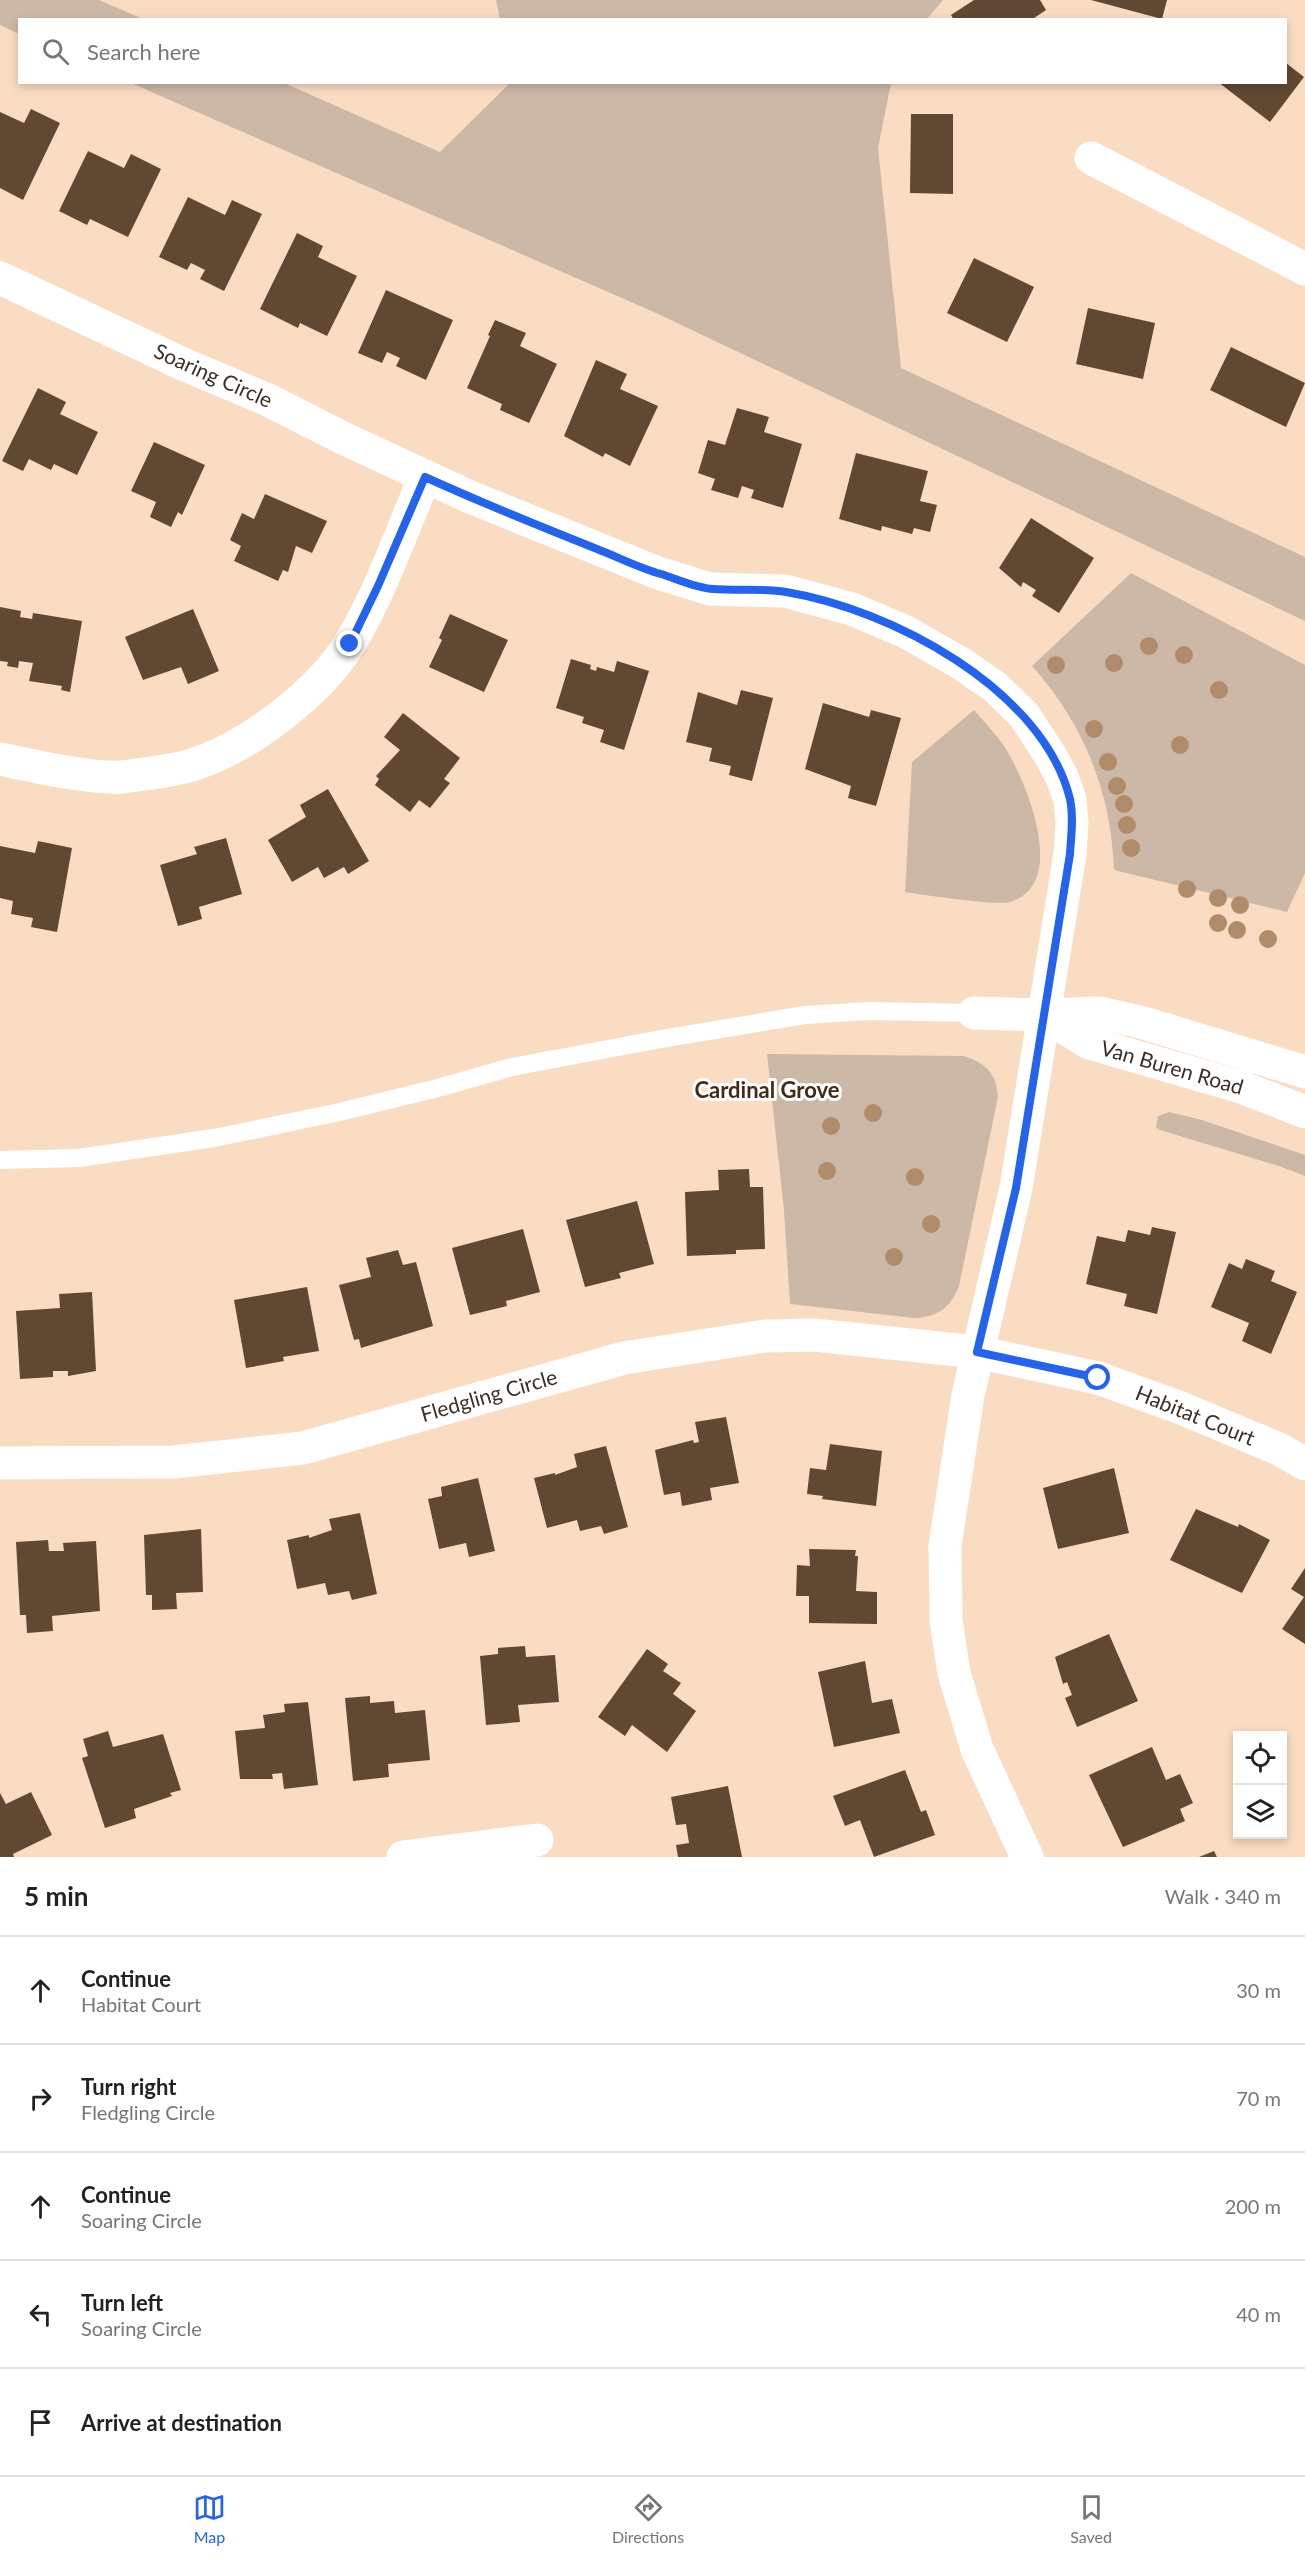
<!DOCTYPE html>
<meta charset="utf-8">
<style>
body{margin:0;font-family:Lato,sans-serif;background:#f2f2f2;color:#222}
.controls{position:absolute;right:18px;bottom:18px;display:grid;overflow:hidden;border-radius:0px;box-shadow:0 3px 9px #0003}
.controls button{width:54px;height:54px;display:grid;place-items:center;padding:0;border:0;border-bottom:2px solid #e0e0e0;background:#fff;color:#222;font:30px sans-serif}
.stop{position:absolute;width:18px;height:18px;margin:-14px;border:4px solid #2563eb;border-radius:50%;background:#fff}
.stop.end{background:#2563eb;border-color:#fff;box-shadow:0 2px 6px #0008}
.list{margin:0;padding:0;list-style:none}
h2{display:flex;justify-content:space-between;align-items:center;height:78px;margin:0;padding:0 24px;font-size:26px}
h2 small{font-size:20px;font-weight:400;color:#767676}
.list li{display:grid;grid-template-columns:39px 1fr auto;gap:18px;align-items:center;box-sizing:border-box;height:108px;padding:0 24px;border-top:2px solid #e0e0e0}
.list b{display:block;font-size:22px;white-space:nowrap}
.list p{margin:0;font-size:20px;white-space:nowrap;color:#767676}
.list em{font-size:20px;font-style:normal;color:#767676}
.icon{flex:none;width:33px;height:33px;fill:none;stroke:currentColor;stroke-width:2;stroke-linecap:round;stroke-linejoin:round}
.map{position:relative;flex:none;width:1305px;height:1857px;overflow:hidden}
.search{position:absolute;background:#fff;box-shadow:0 3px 9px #0003;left:18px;right:18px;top:18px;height:66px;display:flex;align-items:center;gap:15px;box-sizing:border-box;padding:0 21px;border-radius:0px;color:#767676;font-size:22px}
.sheet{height:618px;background:#fff}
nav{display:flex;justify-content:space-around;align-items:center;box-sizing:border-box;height:84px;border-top:2px solid #e0e0e0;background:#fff;font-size:16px;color:#767676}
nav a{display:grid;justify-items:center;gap:3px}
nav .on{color:#2563eb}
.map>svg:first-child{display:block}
.green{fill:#ccb8a7}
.building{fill:#614833}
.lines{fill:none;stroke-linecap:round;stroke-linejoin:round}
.lane{stroke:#fff;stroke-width:18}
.street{stroke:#fff;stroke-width:33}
.tree{fill:#b18c6a}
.route{stroke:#2563eb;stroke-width:8}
.labels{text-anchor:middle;stroke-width:6;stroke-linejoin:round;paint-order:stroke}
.street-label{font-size:21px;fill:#3a2e25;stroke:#fff}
.neighbourhood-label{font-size:22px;font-weight:bold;fill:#422b16;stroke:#fff}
</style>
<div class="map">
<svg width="1305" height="1857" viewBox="0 0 1305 1857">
<rect width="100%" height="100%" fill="#fadcc3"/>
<path class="green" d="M0 0H99L143 19 20 20 19 34 0 25Z
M496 0H943L926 20H500Z
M131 83H284L440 152 510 83H891L878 148 901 368 1305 557V621L656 313Z
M1131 573 1305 665V873L1287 912 1114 870C1111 792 1084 724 1032 666Z
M974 710C985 723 997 735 1006 749 1027 784 1069 884 1010 902 996 906 925 895 905 892L912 762Z
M767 1054 963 1056C985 1062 997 1074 998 1097L959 1286C950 1308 938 1317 914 1318L790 1304 784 1210Z
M1169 1112 1202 1120 1305 1155V1176L1279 1166 1160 1130 1156 1127 1158 1116Z"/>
<path class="building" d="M974 0H1040L1046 10 1031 20H954L951 15Z
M1091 0H1167L1162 19Z
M1286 63 1304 77 1270 122 1218 82H1286Z
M31 109 60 123 23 200 0 188V112L24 123Z
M911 114H953V194L910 193Z
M88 151 124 168 131 154 161 169 128 237 90 219 87 225 59 211Z
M188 197 225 215 232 200 262 214 224 291 200 279 205 270 191 263 187 270 159 257Z
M297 233 323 246 318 257 357 276 327 336 300 323 298 328 260 309Z
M974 258 1034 287 1007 342 947 313Z
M386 290 453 320 426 380 396 366 400 358 387 352 382 363 358 353Z
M1088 308 1155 323 1143 379 1076 364Z
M495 320 526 333 520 346 557 364 529 423 500 410 502 404 467 388 490 336 488 335Z
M1231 347 1305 383 1286 427 1210 390Z
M596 360 627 374 620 389 658 406 630 466 605 453 603 457 564 436Z
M38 388 66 402 60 414 98 432 77 475 54 464 51 470 29 459 23 471 2 461Z
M737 408 769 417 764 432 802 444 783 508 751 498 754 490 742 486 738 498 711 490 715 479 698 473 708 440 725 445Z
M154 442 205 465 182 515 178 512 171 527 150 517 156 502 131 491Z
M856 453 928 471 920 501 937 505 930 532 914 528 912 534 882 526 881 531 839 519Z
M265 494 327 521 312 553 296 546 288 572 283 570 278 581 234 561 241 546 230 540 242 513 254 519Z
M1031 518 1094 558 1059 613 1032 596 1036 590 1023 582 1021 587 999 568Z
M0 607 21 611 20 617 32 619 33 613 82 621 70 692 61 690 62 686 29 681 33 663 19 661 18 668 7 666 8 662 0 661Z
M193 609 219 671 188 684 181 667 143 680 125 637Z
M450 614 508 640 484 692 429 667 442 640 439 638Z
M571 659 591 665 590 669 596 671 597 667 614 672 617 661 649 671 624 750 600 742 604 730 582 723 584 717 556 708Z
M741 690 773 698 752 781 729 775 731 766 709 761 712 748 686 742 698 692 737 705Z
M823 703 869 717 871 710 901 718 876 806 848 798 851 786 805 769Z
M403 713 460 758 444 779 450 783 430 808 419 800 410 812 375 785 379 779 376 776 400 750 384 737Z
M328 789 369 861 348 874 344 867 324 878 318 867 292 882 268 840 306 817 300 805Z
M226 838 242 894 199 907 202 919 178 926 160 865 197 854 194 847Z
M38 841 72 848 57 932 31 927 33 918 11 914 13 901 0 898V846L35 853Z
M749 1169 750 1187H763L765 1249 736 1250V1254L687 1256 685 1192 719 1190 718 1170Z
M637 1201 654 1264 619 1273 621 1278 585 1287 566 1220Z
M1152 1227 1176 1232 1157 1314 1124 1306 1127 1294 1086 1284 1097 1236 1125 1242 1128 1230 1150 1235Z
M523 1229 540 1292 506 1301 507 1306 470 1315 452 1248Z
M398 1250 403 1265 416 1262 433 1326 361 1348 359 1339 354 1340 339 1285 371 1277 366 1258Z
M1246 1259 1275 1271 1271 1281 1297 1292 1271 1354 1242 1341 1249 1323 1211 1307 1229 1263 1242 1269Z
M307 1287 319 1351 283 1357 284 1361 246 1368 234 1300Z
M92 1292 96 1371 68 1376V1371H53V1377L20 1379 16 1311 60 1308 59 1294Z
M726 1417 739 1483 710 1488 712 1500 682 1506 680 1492 664 1495 655 1450 693 1440 694 1443 699 1442 695 1422Z
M830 1444 882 1451 876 1506 822 1499 823 1496 807 1494 810 1468 826 1470Z
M606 1446 628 1527 604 1534 601 1526 580 1531 577 1520 547 1528 534 1478 555 1473V1475L577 1467 574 1454Z
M1114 1468 1129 1533 1058 1549 1043 1488Z
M478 1478 495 1551 469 1557 466 1543 439 1549 428 1499 442 1496 441 1487Z
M1196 1509 1238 1527 1239 1524 1270 1540 1242 1593 1170 1560Z
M360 1513 377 1594 352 1600 349 1591 328 1595 325 1583 297 1589 287 1540 309 1535V1538L332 1530 329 1519Z
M201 1529 203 1592 176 1593 177 1609 152 1610V1595H146L144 1535Z
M48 1540 49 1551H64L63 1543 96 1541 100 1611 52 1616 53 1631 27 1633 26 1615H20L16 1542Z
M809 1549 856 1550 855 1556H858L856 1591 877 1592V1624L809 1623V1596H796L797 1565 810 1566Z
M1305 1568V1644L1282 1629 1304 1597 1291 1589Z
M1109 1634 1138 1701 1077 1727 1065 1698 1072 1695 1067 1682 1063 1684 1055 1657Z
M525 1646 526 1657 555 1655 559 1702 518 1705 520 1722 486 1725 480 1656 498 1654V1648Z
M647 1649 668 1664 663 1671 681 1683 673 1694 696 1711 667 1752 632 1725 625 1736 598 1717Z
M865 1661 872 1703 892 1699 900 1733 834 1747 818 1672Z
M370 1696V1703L394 1701 395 1713 425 1710 430 1760 388 1764 389 1777 353 1781 345 1698Z
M308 1702 318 1785 284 1789 282 1773 272 1774 273 1779H240L235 1731 265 1728 263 1715 285 1712 284 1704Z
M108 1731 113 1747 163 1734 181 1790 170 1793 172 1796 134 1809 136 1818 105 1828 82 1758 88 1756 83 1739Z
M1152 1747 1166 1780 1180 1774 1193 1803 1180 1809 1185 1821 1123 1847 1089 1775Z
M905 1770 921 1812 926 1810 935 1835 874 1857 860 1820 845 1826 833 1796Z
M728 1786 742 1857H678L676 1845 689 1843 686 1824 676 1825 671 1797Z
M31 1792 52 1835 13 1854 14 1857H0V1793L6 1804Z
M1214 1851 1217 1857H1199Z"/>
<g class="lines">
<path class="lane" d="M0 1160 79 1158 214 1138 335 1113 434 1089 512 1067 661 1039 805 1015 871 1011 974 1013"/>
<path class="street" d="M1091 158 1305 269
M0 278 183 364 268 400 345 439 470 497 658 573 710 589 785 591 852 609 906 632 962 664 995 687 1024 715 1050 755 1062 777 1070 800 1072 823 1070 854 1016 1188 968 1395 945 1546 946 1620 954 1673 977 1749 1027 1857
M0 759C34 766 89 779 122 777 139 775 183 769 198 763 252 744 320 692 350 643 380 594 402 530 425 477
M974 1013 1044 1015 1100 1013 1144 1023 1305 1072
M1044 1015 1089 1043 1241 1087 1305 1112
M0 1463 174 1462 303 1448 624 1358 765 1336 814 1335 977 1352 1098 1378 1181 1408 1279 1449 1305 1464
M403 1857 537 1840"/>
</g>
<g class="tree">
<circle cx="1149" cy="646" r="9"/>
<circle cx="1184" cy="655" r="9"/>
<circle cx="1114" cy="663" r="9"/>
<circle cx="1056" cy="665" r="9"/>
<circle cx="1219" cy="690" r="9"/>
<circle cx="1094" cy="729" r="9"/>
<circle cx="1180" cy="745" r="9"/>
<circle cx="1108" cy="762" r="9"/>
<circle cx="1117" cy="786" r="9"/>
<circle cx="1124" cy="804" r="9"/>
<circle cx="1127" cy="825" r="9"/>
<circle cx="1131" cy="848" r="9"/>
<circle cx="1187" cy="889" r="9"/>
<circle cx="1218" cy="898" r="9"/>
<circle cx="1240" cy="905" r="9"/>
<circle cx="1218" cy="923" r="9"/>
<circle cx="1237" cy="930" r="9"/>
<circle cx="1268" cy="939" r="9"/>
<circle cx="873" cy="1113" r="9"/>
<circle cx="831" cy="1126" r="9"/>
<circle cx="827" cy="1171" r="9"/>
<circle cx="915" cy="1177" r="9"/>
<circle cx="931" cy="1224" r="9"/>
<circle cx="894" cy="1257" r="9"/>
</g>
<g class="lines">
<path class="route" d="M350 644 378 586 425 477C482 503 539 526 597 549 618 557 639 568 661 574 677 579 696 588 713 589 737 591 762 588 786 592 890 609 1043 689 1070 799 1074 817 1071 836 1070 854L1016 1188 977 1352 1098 1378"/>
</g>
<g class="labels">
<g class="street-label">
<text transform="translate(213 376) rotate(24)" y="7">Soaring Circle</text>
<text transform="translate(1172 1068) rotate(16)" y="7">Van Buren Road</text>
<text transform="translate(489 1396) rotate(-16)" y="7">Fledgling Circle</text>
<text transform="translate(1195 1416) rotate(22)" y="7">Habitat Court</text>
</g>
<g class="neighbourhood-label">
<text x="767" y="1098">Cardinal Grove</text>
</g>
</g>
</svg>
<div class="controls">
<button><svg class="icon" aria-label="locate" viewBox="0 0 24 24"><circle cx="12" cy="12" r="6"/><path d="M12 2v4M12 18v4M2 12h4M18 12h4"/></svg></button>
<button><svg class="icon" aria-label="layers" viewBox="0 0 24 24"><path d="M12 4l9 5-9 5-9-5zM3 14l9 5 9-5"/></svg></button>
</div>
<div class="stop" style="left:1098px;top:1378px"></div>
<div class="stop end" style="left:350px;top:644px"></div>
<div class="search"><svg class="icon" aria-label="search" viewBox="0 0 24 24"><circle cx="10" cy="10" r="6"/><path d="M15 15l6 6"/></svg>Search here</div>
</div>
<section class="sheet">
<h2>5 min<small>Walk · 340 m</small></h2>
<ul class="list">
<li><svg class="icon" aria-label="ahead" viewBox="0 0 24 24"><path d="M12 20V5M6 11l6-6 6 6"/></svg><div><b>Continue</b><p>Habitat Court</p></div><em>30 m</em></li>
<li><svg class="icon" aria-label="right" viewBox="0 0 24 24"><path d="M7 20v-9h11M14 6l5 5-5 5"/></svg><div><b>Turn right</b><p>Fledgling Circle</p></div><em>70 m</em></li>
<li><svg class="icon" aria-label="ahead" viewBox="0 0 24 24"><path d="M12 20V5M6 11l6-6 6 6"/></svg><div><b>Continue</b><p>Soaring Circle</p></div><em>200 m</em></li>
<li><svg class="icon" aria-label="left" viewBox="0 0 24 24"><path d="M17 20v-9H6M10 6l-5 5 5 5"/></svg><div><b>Turn left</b><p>Soaring Circle</p></div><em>40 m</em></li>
<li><svg class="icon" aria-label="arrive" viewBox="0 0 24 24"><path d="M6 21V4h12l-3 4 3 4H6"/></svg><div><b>Arrive at destination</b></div></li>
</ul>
</section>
<nav>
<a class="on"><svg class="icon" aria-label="map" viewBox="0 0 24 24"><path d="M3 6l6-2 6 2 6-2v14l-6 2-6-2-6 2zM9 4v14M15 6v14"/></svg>Map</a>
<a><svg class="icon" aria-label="directions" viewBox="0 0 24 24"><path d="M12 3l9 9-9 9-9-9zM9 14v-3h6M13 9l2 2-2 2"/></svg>Directions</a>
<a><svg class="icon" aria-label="saved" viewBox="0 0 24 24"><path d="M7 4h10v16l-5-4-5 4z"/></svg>Saved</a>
</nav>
